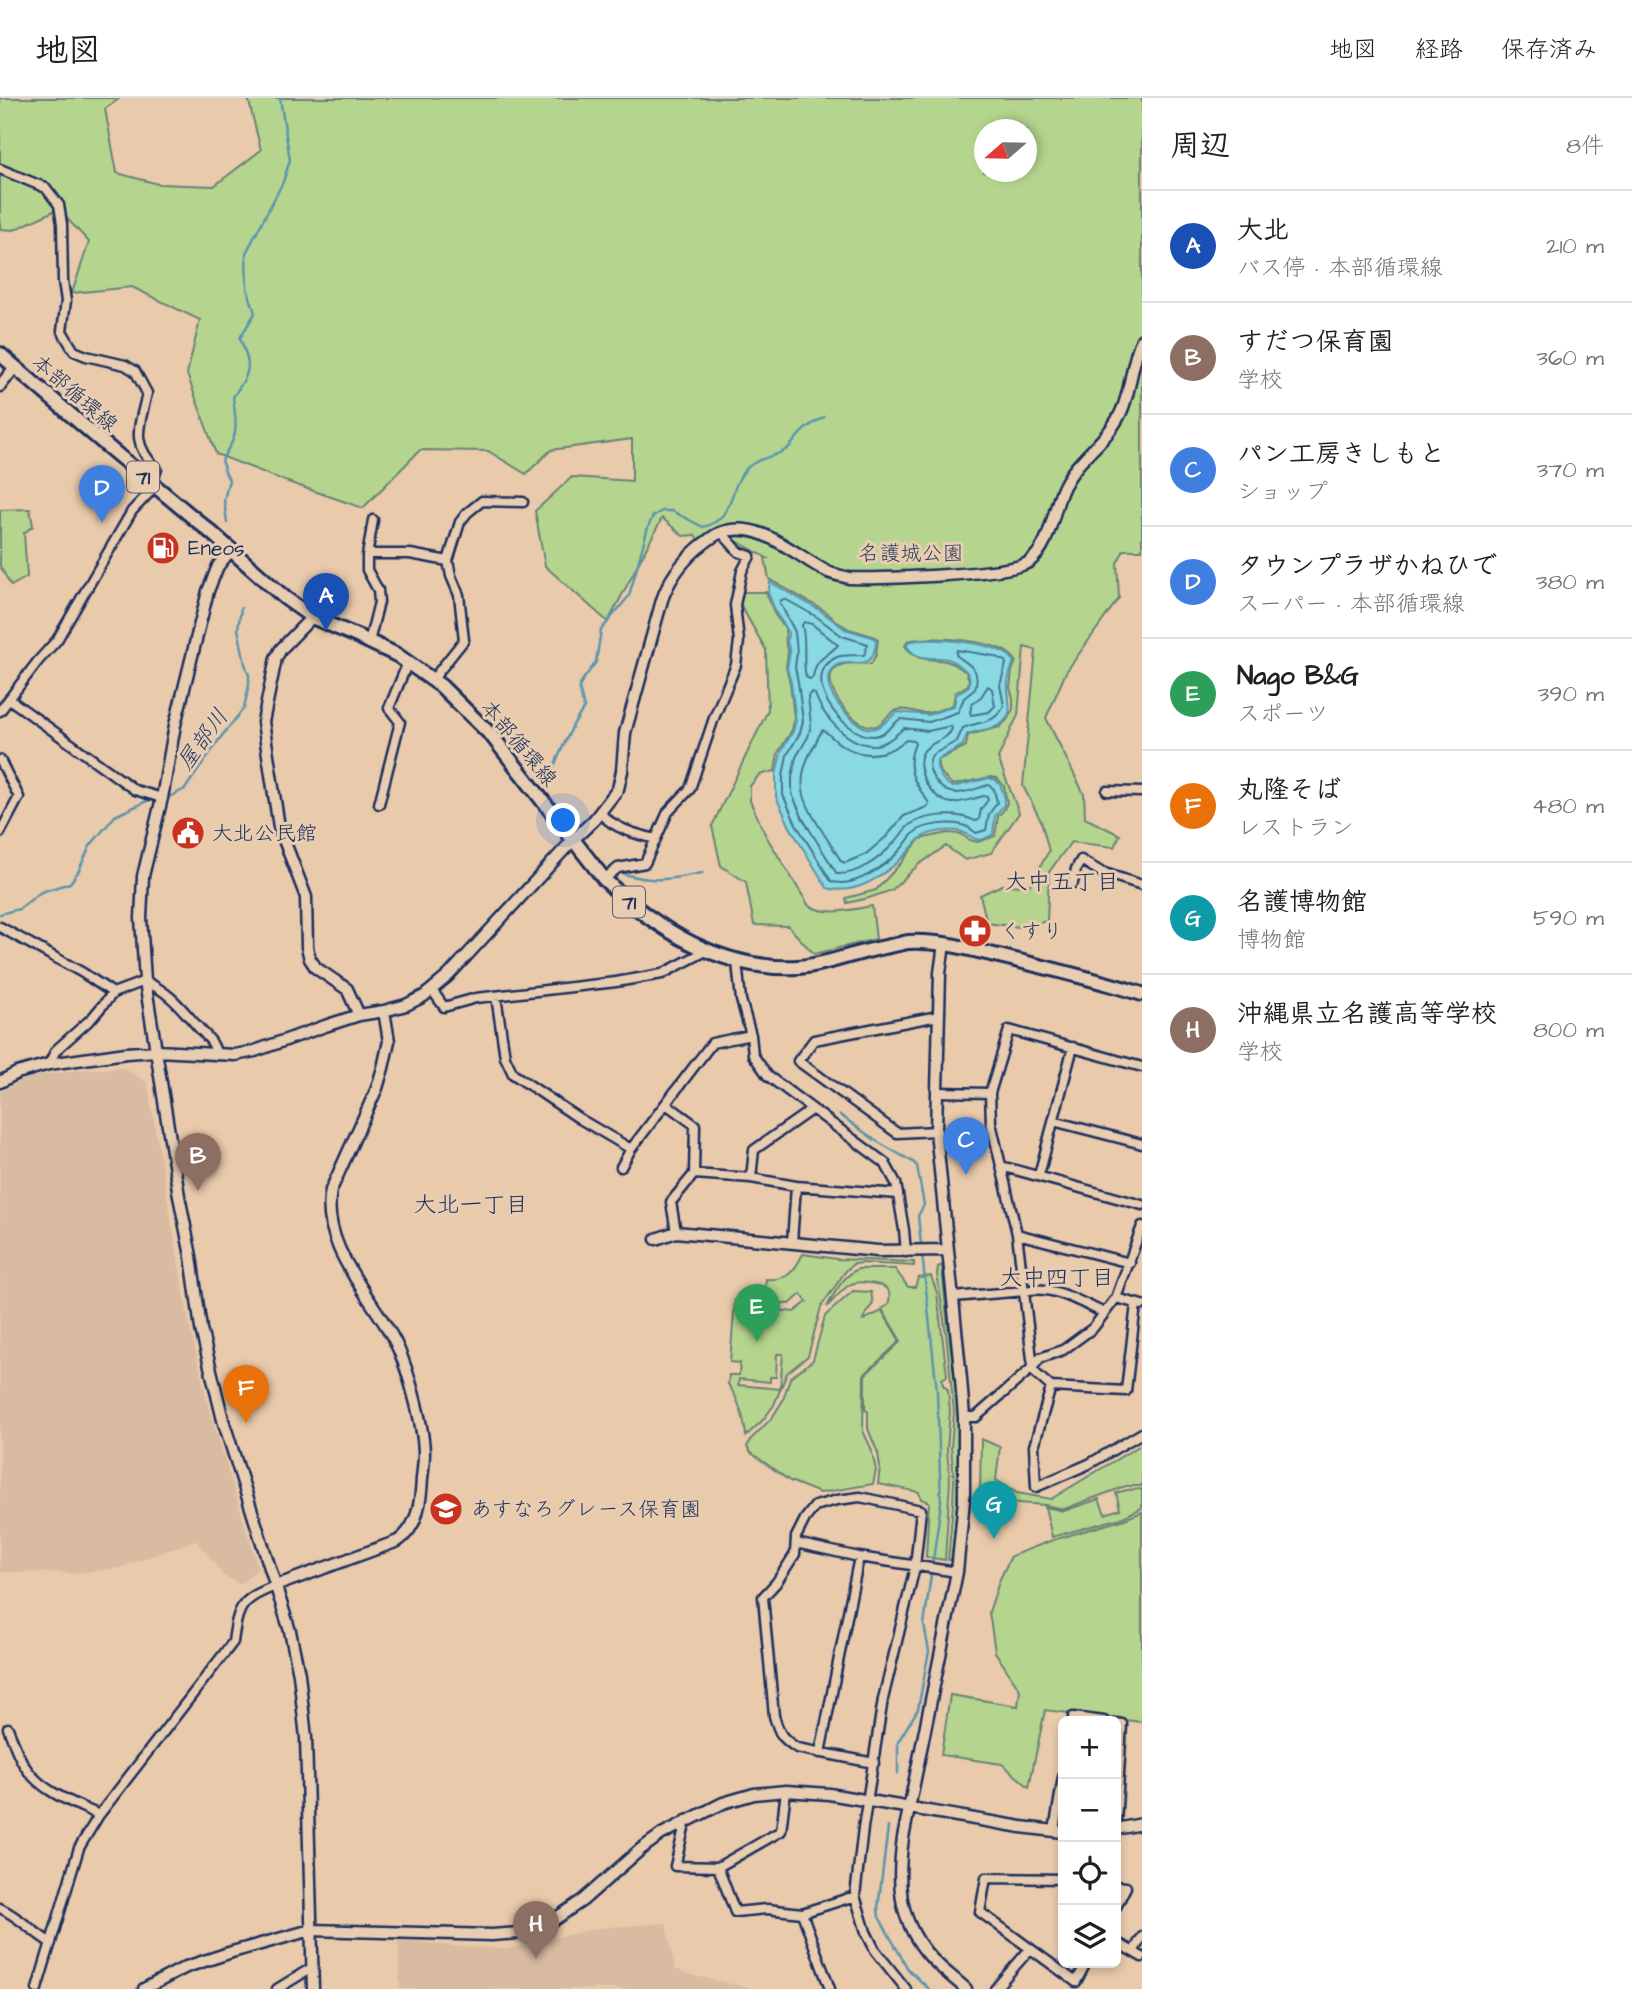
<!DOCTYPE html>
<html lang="ja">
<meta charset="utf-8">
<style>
body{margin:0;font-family:"Architects Daughter","Klee One",sans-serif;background:#f6f6f6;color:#202124}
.controls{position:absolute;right:21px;bottom:21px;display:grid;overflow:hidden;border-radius:10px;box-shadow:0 4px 10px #0003}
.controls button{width:63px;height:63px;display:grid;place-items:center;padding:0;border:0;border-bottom:2px solid #e0e0e0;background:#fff;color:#202124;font:35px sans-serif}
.compass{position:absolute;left:974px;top:21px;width:63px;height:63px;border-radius:50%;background:#fff;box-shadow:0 4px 10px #0003;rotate:250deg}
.you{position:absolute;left:564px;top:723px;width:24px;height:24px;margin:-18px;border:5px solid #fff;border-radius:50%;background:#1a73e8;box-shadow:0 0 0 10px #1a73e833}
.badge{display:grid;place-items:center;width:46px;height:46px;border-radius:50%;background:#7c3aed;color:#fff;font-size:23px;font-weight:700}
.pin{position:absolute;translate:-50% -58px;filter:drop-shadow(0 2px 4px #0008)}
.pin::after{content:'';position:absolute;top:37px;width:24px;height:21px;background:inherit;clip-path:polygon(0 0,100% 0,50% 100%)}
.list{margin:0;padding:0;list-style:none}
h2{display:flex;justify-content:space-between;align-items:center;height:91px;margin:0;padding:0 28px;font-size:30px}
h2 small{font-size:23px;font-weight:400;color:#757577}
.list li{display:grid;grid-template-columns:46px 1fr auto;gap:21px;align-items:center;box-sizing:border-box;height:112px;padding:0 28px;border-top:2px solid #e0e0e0}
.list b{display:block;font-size:26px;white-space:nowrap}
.list p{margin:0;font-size:23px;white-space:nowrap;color:#757577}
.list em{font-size:23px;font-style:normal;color:#757577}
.icon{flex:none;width:38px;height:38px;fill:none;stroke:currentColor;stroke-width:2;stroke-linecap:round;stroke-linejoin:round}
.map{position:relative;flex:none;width:1142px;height:1891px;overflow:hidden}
header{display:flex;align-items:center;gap:42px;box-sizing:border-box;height:98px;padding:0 35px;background:#fff;border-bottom:2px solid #e0e0e0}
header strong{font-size:33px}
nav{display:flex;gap:38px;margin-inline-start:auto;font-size:24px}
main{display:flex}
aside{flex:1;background:#fff}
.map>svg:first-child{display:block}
.built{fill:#d8bba1}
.green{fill:#b5d58e;stroke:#688276;stroke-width:2;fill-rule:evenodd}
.water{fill:#88d9e2;stroke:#5c95ad;stroke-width:2}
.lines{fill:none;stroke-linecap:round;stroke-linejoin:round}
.shore{stroke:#477393;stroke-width:2}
.stream{stroke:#5c95ad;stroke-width:2.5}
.minor-casing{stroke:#1b2f5e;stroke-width:13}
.tertiary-casing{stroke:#1b2f5e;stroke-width:15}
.primary-casing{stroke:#1b2f5e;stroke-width:18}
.minor{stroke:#e9cdb0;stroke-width:8}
.tertiary{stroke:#e9cdb0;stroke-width:10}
.primary{stroke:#e9cdb0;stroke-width:12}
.labels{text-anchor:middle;stroke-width:6;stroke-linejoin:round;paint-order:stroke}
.shield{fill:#e9cdb0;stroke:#595e77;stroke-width:2}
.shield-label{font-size:19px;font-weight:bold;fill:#1b2f5e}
.street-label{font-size:21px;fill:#1b2f5e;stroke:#e9cdb0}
.poi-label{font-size:21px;fill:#1b2f5e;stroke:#e9cdb0;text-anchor:start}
.park-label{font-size:21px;fill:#2a4063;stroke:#e9cdb0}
.water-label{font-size:23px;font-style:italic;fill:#26406b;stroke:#e9cdb0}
.neighbourhood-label{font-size:23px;fill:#1b2f5e;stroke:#e9cdb0}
</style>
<header>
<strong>地図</strong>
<nav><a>地図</a><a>経路</a><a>保存済み</a></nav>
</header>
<main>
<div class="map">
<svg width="1142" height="1891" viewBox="0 0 1142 1891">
<rect width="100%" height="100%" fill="#e9caab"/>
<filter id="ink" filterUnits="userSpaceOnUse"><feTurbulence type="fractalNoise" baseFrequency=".0143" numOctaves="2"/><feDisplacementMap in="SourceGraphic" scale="14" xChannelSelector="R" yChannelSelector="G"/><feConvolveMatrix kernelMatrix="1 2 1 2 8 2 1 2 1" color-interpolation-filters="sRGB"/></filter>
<g filter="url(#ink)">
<path class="built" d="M123 970 147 984 189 1225 208 1307 258 1470 240 1487 223 1477 196 1442 119 1470 76 1475 0 1474V994L28 979 78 972Z
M666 1825 675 1871 691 1877 754 1891H400L398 1842 453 1848 507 1851 598 1830Z"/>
<path class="green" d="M0 0H120L105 11 117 75 158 86 214 88 261 52 248 0H1142V452H1124L1117 465 1119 500 1066 574 1046 620 1084 696 1085 720 1120 737 1114 749 1071 744 1049 774 1047 823 1019 829 987 825 980 797 1002 787 1029 788 1049 753 1041 723 1023 688 1036 552 1024 549 1018 617 998 660 1019 715 991 755 965 762 946 748 918 767 892 792 869 800 847 805 846 800 876 792 901 765 920 741 947 735 961 736 970 742 978 744 995 738 998 718 1003 713 1007 705 1004 688 997 680 990 679 953 687C945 680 937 673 938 662L966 648 968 637 1000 629 1007 622 1013 611V600L1010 590 1012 573 1016 563C1004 541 930 537 907 543L905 548C918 565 927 560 946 563 954 565 960 570 966 574L969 582 968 587 955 595 953 607C944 610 935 614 927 615 916 616 905 608 895 613 885 617 882 631 869 628 849 625 810 574 844 566 852 564 863 566 871 566L876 557 878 541 873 538 849 531 836 523 825 513 769 481 765 460H767L735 442 734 427 719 430 699 442 695 437 683 438 662 420 608 524 545 468 535 413 572 379 632 383V341L551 352 526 376 488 353 420 352 363 410 288 384 216 356 187 276 200 222 132 189 72 195 89 144 58 111 14 132 0 131ZM984 32H1026V74H984Z
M30 411 33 428 24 435 27 479 11 488 0 468V412Z
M743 494H766L775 517 785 530 786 548 788 554 786 569 790 585 794 620 792 632 778 655 775 673 759 677 750 688V703L766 738 809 808C829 818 850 812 872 808L876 841 814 856 788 828 754 827 746 784 721 768 712 728 768 612 766 552 740 506Z
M803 1156 837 1161 914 1164V1168L863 1165 853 1166 845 1174 821 1209 808 1258 787 1275 774 1307 763 1322 746 1338C744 1319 739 1302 728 1286L729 1277H739L740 1265 730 1264 735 1202 753 1204 754 1190H765L766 1181C787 1183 794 1174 803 1156ZM801 1196 807 1204 794 1214 756 1209V1203L790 1206ZM777 1256H783L780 1291 738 1287 739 1281 770 1284V1279H776Z
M942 1167C945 1214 953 1260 957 1306 960 1358 959 1410 951 1462H948L953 1406 954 1381 951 1350 954 1314 946 1235 937 1176 938 1169Z
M858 1171H895L908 1189H915L918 1180 931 1178 937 1195 947 1278 942 1281 943 1287 948 1292 950 1313 947 1352 950 1382 945 1462 926 1459 929 1404 921 1401 919 1394 878 1386 880 1369 878 1355 868 1331V1314L865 1311V1277L901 1243 882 1211 888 1207C894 1190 882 1186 868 1185 862 1184 856 1184 851 1186 842 1191 834 1202 827 1209 834 1195 843 1178 858 1171Z
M853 1193 871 1194 873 1206 867 1213 863 1222 882 1213 900 1243 864 1277 863 1333 871 1350 876 1372 873 1386 820 1395 790 1383 750 1354 747 1349 750 1342 772 1320 783 1302 790 1280 813 1262 825 1218Z
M981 1341 1000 1349 996 1382 1017 1395 1051 1401 1142 1346V1388H1126L1064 1411 1045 1407 978 1402 980 1397Z
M1142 1391V1410L1121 1420 1052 1439 1045 1409 1064 1413 1099 1401 1105 1416 1120 1411 1116 1395 1127 1392Z
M1142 1414V1624L1045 1612 1029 1689 1002 1666 941 1657 950 1597 1018 1608 1020 1592 995 1554 989 1514 1000 1481 1011 1458 1053 1442 1122 1422Z"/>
<path class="water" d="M770 484 821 513 845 531 872 539 876 542C876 548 874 558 869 562 861 569 847 562 837 567 811 581 848 624 866 630 881 634 887 620 898 614L928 617 954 608 956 597 969 588C972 576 966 572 957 566 955 565 950 561 948 561 934 558 917 565 907 548L908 544C929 538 1002 544 1014 563 1012 570 1008 578 1008 585 1006 601 1019 619 995 629 986 632 976 633 967 636L963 647 937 662C935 672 943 685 953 689L989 680 996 682 1001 688 1004 698V707L995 718 993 736C974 749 975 737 959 733 950 732 940 733 932 735 917 738 914 749 904 758 884 778 855 798 827 790L790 729 776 699V677L781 654 793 633 796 623 791 585 787 570 790 554 787 544 788 535 785 528 777 517 768 495Z"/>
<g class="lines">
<path class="shore" d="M785 501 817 519 842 538 868 546 864 557C855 558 845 556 837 559 797 577 842 638 873 638 885 638 892 627 900 621L929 624 958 614 964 600 975 591C981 570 970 568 956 557L957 552 994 558 1005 563 1006 566 1000 587 1004 608C995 626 980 623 963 630L957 643 932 657C928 665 929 671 933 679 948 705 966 693 989 687L994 691 997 705 989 716 986 732 976 735C972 732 968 728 962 727 950 724 925 726 915 734 910 738 906 746 901 751 887 767 853 792 831 783L796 726 783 697V678L787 657 800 635 803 623 798 584 795 569 797 554 795 534 780 505 781 502Z
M804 524 812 526 838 547C827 559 816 559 813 579L810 581 806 579C802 563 807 545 802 527Z
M988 588 992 591 995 608 989 614 971 617 970 614 972 605 981 599Z
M812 594 815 596C823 619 848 648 875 647 887 646 896 637 904 630L928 633 951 628 952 631C947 643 930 643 923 654 913 672 932 703 952 705 962 705 974 700 984 698L987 699 988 702 981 711 979 722 975 723C959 714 927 716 911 726 904 730 900 740 893 746 879 761 858 777 837 776L803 721 792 696V679L796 659 808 639 811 627 808 598Z
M823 632C829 636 834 642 840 646 863 661 885 659 906 642L914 643 915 646C904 670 915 686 929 705L927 709 904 718 886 739 866 756 845 765 841 763C831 745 805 712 803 692 801 678 806 662 813 650 817 644 818 637 823 632Z"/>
<path class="stream" d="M227 425 224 402 229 382C213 353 231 359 235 334 237 323 234 310 233 299 251 272 252 271 240 240L255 215 247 190 246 155 283 84 290 62 280 0
M549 679 573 627 584 610 579 590 582 583 596 564 601 532 629 498 648 429 653 418 662 413H672L703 429C736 421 728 388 747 370 756 360 776 359 787 351 792 347 796 340 801 335 807 328 816 324 824 319
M169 699 185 691 221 639 244 610 249 587V577L245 566 238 531 241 510
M624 776C656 785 671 781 702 775
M0 816 19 811 41 794 70 785 78 774 90 748 115 718 149 702
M840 1017 878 1044 913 1064 917 1068 924 1107 918 1118 937 1293 941 1405 924 1527 929 1553 918 1611 898 1644V1675
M888 1729 878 1810 879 1819 908 1871 929 1891"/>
<defs>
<path id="minor" d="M0 71 46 90 59 107 62 126 63 183 66 203 62 233 74 253 86 258 125 267 135 273 147 295C140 328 129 344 157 371L149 395 132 413 57 542 38 563 0 613
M368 456H410L448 463
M369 544 379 504 378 492 367 472V458L373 422
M433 581 464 542 459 497 451 478 448 463 460 424 467 415 482 403 523 404
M9 601 135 692 162 700
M0 662 19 699 0 735
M1107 693 1142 694
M379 706 400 624 389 610 408 564
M600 715C615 731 635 736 656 741
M604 781 618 770 645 765 668 714 690 691 714 620 736 567 739 543 735 507 742 473 750 458 739 454 722 435
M1073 785 1076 771 1081 762 1101 774 1142 787
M0 829 83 875 113 895
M737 864 741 902 751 937 753 957 768 978 885 1065 896 1085 904 1132 906 1154
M432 892 444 909 476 900 616 884 662 876 706 853
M496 898 505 959 513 976 580 1021 631 1051
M49 966 56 952 92 920 113 895 145 883C172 896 180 909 199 930 209 941 213 943 217 957
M1142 969 1009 932 990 995 991 1025 1017 1136 1033 1269 1034 1274 1051 1289 1034 1348 1036 1389 1089 1366 1142 1335
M937 994 990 995
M666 1006 695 1027 694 1076 671 1104 676 1134
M1053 1023 1142 1046
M936 1033 897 1035 798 963 814 942 938 918
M1001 1068 1142 1107
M621 1069 631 1051 712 945 751 937
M694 1076 751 1080 796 1088 898 1096
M1039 1077 1073 949
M751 1080 754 1052 811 1012
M1017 1136 1130 1165
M792 1144 796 1088
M953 1199 1025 1193C1052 1186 1080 1204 1104 1215
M1116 1200 1142 1207
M1051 1289 1126 1293 1136 1206
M964 1319H976L1033 1269 1040 1260 1063 1252 1093 1230 1116 1200 1142 1128
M796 1445 859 1459 957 1474
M1073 1623V1619L1104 1623
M1116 1625 1122 1626 1116 1726
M8 1630C13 1643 18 1659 26 1670 42 1694 74 1705 99 1717
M820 1655 859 1459
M874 1665 797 1650C781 1640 779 1635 774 1618L763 1499 776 1485 795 1456 796 1439 805 1421 815 1408 837 1402 860 1399 921 1412 915 1469 883 1601 863 1730 855 1798 866 1834 875 1852 906 1891
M686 1722 675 1768 718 1769 781 1733 786 1693
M1054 1733 1063 1679
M718 1769 735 1814 767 1811 802 1815 855 1798
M1063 1781 986 1780 980 1814 1076 1884 1086 1865
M1116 1788 1126 1789 1116 1809
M0 1810C19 1819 33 1834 51 1845
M802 1815 830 1891
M1116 1844 1142 1859
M1133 1854 1142 1839
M37 1891 79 1750 99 1717 233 1544C238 1507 241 1502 275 1488
M277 1891 313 1869
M995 1891 1030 1851"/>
<path id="tertiary" d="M0 288 15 269
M231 452 218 468 208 493 175 627 162 700 143 778 141 820 145 883 179 1098 191 1158 201 1231 223 1322 290 1533 299 1576 306 1640 313 1891
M312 519 281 551 276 560 263 624 279 729 306 799 307 849 310 861 316 870 347 891 359 917
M944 846 940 875 936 1033 961 1281 964 1319V1402L957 1474 903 1740C897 1783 898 1819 926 1854 937 1868 953 1879 966 1891
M0 984 17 975 49 966 126 955 157 953 235 957 255 953 325 928 359 917 384 913 406 907 424 898 448 878 573 742 594 722 618 691 622 673 625 635 662 502C669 481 681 465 698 450 705 445 712 438 720 435 760 420 795 458 828 474 835 477 842 478 849 480 877 481 1011 477 1029 464 1052 446 1052 412 1064 388 1078 359 1109 343 1122 312 1132 289 1131 263 1142 241
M656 1141 676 1134 878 1153 947 1152
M275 1488 398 1443C418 1429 421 1403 422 1380 423 1372 424 1362 424 1354 423 1325 407 1265 393 1240 369 1195 320 1147 331 1092L377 990 383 970 389 943 384 913
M1116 1731 1142 1726
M144 1891 186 1869 232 1854 311 1832 492 1837 519 1835 555 1821 583 1802 641 1751 662 1736 723 1705 754 1696 786 1693 829 1696 1021 1729 1063 1734"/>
<path id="primary" d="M0 256 107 348 213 436 285 500 312 519 359 539 397 557 441 588 492 638 604 781C656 832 723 873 798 869 818 868 837 861 856 856 873 851 891 848 908 844 939 842 969 851 999 858 1047 870 1095 881 1142 896"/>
</defs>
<use href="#minor" class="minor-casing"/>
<use href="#tertiary" class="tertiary-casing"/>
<use href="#primary" class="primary-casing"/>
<use href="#minor" class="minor"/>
<use href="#tertiary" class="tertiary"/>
<use href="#primary" class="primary"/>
</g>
</g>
<defs>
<symbol id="fuel-disc" viewBox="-11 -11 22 22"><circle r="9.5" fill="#c8321e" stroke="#e9cdb0"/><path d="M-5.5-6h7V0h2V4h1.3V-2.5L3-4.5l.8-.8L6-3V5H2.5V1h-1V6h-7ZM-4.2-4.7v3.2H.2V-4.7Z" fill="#fff"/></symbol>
<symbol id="civic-disc" viewBox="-11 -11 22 22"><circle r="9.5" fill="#c8321e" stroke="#e9cdb0"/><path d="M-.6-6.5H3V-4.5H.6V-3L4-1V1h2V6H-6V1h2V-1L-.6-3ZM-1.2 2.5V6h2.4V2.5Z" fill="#fff"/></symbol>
<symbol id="pharmacy-disc" viewBox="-11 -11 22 22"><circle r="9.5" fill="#c8321e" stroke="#e9cdb0"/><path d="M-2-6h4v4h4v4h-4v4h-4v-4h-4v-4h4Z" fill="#fff"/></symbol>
<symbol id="school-disc" viewBox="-11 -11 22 22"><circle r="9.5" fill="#c8321e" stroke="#e9cdb0"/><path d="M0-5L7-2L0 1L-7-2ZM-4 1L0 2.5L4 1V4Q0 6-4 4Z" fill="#fff"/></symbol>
</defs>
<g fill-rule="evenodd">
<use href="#fuel-disc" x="144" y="431" width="38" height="38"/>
<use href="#civic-disc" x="169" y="716" width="38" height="38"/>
<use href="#pharmacy-disc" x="956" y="814" width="38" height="38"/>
<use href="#school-disc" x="427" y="1392" width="38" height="38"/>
</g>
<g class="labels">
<g class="shield">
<rect x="127" y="363.5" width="32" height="31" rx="5"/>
<rect x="613" y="788.5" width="32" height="31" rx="5"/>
</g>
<g class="shield-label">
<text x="143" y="386">71</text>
<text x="629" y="811">71</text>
</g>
<g class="street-label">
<text transform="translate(75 295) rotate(41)" y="7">本部循環線</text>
<text transform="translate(519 645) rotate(50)" y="7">本部循環線</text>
</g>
<g class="poi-label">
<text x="188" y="457">Eneos</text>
<text x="212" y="742">大北公民館</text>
<text x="1000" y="840">くすり</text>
<text x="471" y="1418">あすなろグレース保育園</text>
</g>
<g class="park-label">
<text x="911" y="462">名護城公園</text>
</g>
<g class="water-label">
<text transform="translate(202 641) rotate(-54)" y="8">屋部川</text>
</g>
<g class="neighbourhood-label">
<text x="1062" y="791">大中五丁目</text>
<text x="471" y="1114">大北一丁目</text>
<text x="1057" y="1187">大中四丁目</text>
</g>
</g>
</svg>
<div class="controls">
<button>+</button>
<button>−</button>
<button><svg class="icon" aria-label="locate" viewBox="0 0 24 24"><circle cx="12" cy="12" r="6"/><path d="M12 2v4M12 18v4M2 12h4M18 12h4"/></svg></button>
<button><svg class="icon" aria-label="layers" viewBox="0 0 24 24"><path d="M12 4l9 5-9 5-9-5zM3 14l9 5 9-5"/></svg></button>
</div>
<svg class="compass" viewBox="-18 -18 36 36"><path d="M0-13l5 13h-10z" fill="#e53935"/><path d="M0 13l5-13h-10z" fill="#757577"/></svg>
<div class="you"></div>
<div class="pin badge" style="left:326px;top:533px;background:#1a4fb4">A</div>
<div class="pin badge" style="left:198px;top:1093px;background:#8d6e63">B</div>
<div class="pin badge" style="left:966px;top:1077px;background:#3f7fe0">C</div>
<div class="pin badge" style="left:102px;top:425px;background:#3f7fe0">D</div>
<div class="pin badge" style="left:757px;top:1244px;background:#2e9e5b">E</div>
<div class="pin badge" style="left:246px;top:1325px;background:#e8710a">F</div>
<div class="pin badge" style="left:994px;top:1441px;background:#0f9aa8">G</div>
<div class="pin badge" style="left:536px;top:1861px;background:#8d6e63">H</div>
</div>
<aside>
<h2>周辺<small>8件</small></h2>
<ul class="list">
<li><span class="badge" style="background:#1a4fb4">A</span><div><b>大北</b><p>バス停 · 本部循環線</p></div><em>210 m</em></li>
<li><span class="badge" style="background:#8d6e63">B</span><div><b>すだつ保育園</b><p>学校</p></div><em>360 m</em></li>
<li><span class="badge" style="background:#3f7fe0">C</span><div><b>パン工房きしもと</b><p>ショップ</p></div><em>370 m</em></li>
<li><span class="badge" style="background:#3f7fe0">D</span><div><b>タウンプラザかねひで</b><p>スーパー · 本部循環線</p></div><em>380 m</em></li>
<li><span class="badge" style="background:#2e9e5b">E</span><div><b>Nago B&amp;G</b><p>スポーツ</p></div><em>390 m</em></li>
<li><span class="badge" style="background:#e8710a">F</span><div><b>丸隆そば</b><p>レストラン</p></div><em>480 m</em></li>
<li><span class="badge" style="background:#0f9aa8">G</span><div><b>名護博物館</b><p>博物館</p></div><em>590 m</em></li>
<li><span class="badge" style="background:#8d6e63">H</span><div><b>沖縄県立名護高等学校</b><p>学校</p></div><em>800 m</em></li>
</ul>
</aside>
</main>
